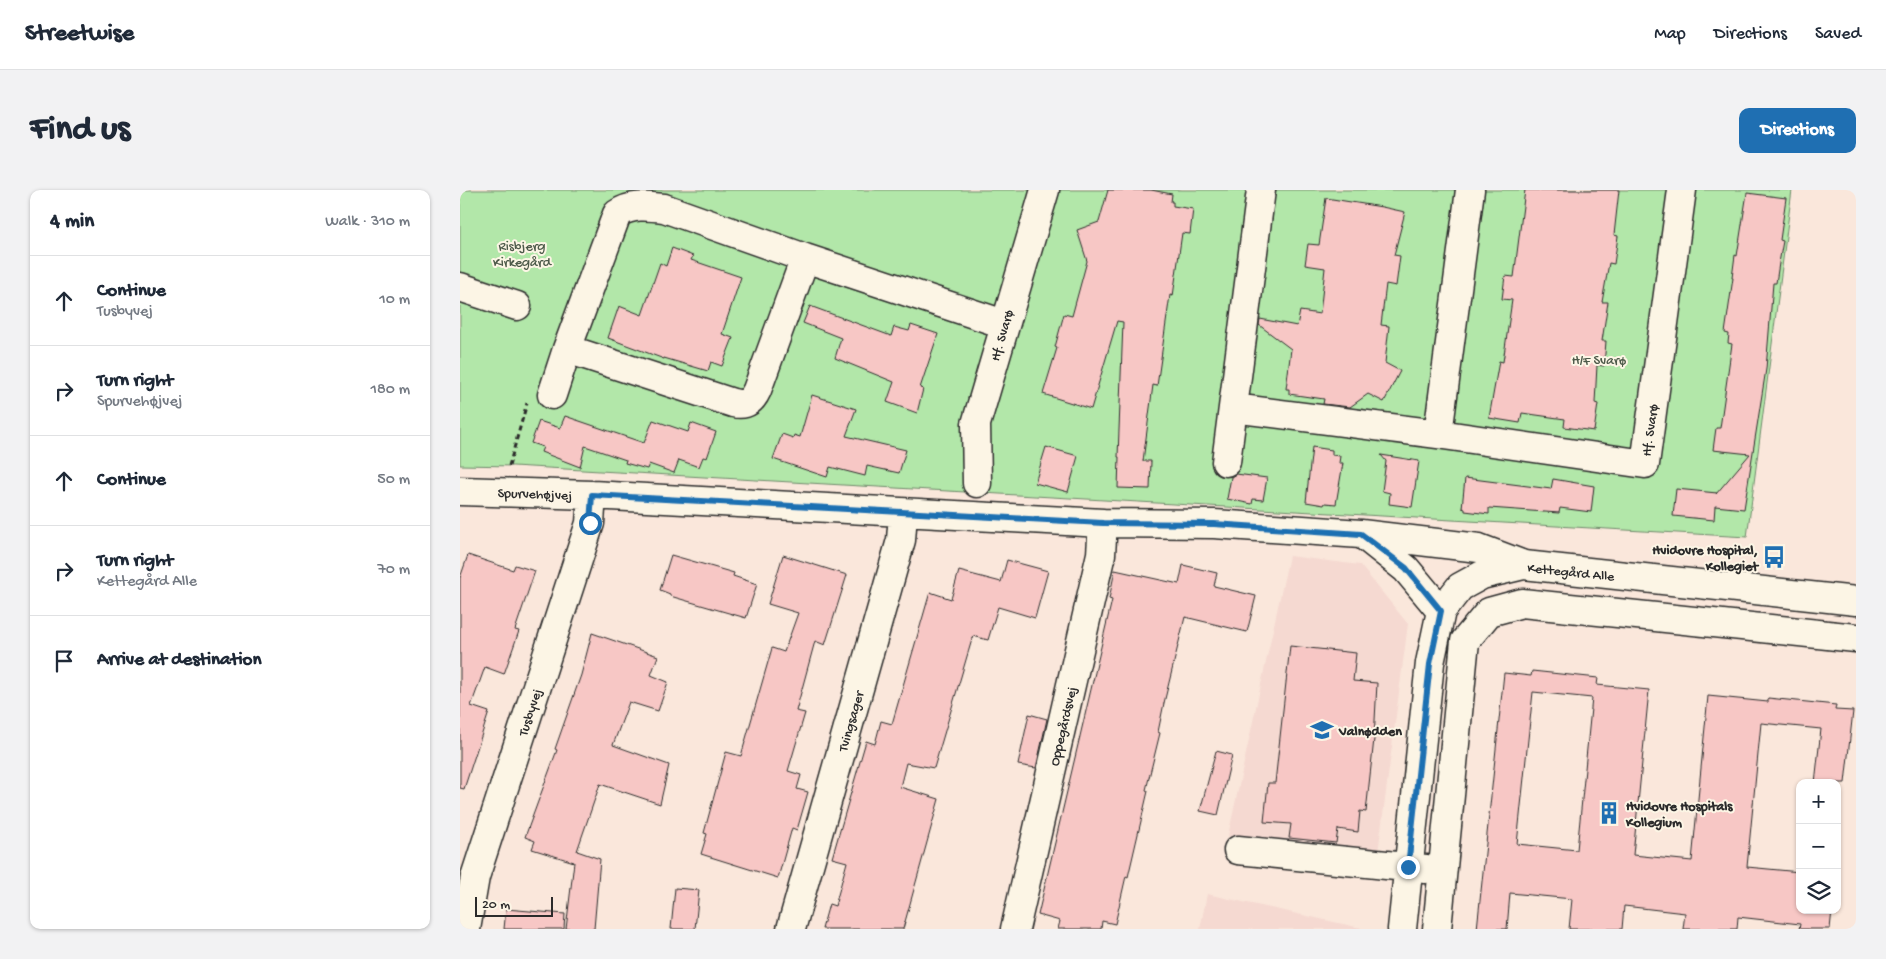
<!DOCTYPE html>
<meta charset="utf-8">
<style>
body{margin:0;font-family:"Gochi Hand",sans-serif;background:#f2f2f3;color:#1f2937}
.controls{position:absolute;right:15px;bottom:15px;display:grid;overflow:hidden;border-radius:10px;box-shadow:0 1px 4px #0004}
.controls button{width:45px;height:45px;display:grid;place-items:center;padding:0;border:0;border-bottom:1px solid #e0e1e3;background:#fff;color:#1f2937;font:25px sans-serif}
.scale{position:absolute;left:15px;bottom:12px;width:78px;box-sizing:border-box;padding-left:5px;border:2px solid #2b2b2b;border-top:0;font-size:14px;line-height:18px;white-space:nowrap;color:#2b2b2b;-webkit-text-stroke:4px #fcf5e5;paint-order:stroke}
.stop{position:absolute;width:15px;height:15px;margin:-11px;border:4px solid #1f6fb2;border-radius:50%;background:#fff}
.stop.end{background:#1f6fb2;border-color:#fff;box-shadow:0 1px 5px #0008}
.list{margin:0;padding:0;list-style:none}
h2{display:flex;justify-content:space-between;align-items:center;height:65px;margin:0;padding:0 20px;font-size:21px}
h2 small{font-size:16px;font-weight:400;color:#747a83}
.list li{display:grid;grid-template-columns:32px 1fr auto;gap:15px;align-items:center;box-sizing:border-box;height:90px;padding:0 20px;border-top:1px solid #e0e1e3}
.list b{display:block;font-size:19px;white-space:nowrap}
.list p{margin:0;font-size:16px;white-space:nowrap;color:#747a83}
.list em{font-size:16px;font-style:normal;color:#747a83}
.icon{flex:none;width:28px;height:28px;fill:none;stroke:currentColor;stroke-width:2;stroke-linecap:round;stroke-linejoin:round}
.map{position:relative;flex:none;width:1396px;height:739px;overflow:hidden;border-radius:10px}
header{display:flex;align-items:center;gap:30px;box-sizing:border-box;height:70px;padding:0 25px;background:#fff;border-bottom:1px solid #e0e1e3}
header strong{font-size:24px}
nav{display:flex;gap:28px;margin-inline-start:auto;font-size:18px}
.intro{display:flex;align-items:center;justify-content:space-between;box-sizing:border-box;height:120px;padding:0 30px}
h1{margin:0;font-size:35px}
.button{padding:12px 22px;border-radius:10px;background:#1f6fb2;color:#fff;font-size:18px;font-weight:700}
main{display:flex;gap:30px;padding:0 30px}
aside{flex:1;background:#fff;border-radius:10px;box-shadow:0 1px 4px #0004}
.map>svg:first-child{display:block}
.built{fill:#f5d9d1}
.green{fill:#b2e7a9;stroke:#6e896a}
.building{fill:#f7c7c5;stroke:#2b2b2b;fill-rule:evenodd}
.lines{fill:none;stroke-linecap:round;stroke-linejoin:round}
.minor-casing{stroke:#2b2b2b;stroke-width:31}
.path{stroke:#2b2b2b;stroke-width:3;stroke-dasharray:5 4;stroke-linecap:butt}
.minor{stroke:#fcf5e5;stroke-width:28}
.route{stroke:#1f6fb2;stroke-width:6}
.labels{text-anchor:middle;stroke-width:4;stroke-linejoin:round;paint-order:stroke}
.park-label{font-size:14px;fill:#4d5a4a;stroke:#fcf5e5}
.street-label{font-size:14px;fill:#2b2b2b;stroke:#fcf5e5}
.poi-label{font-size:14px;font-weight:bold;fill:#2b2b2b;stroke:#fcf5e5;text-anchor:start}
</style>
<header>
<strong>Streetwise</strong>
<nav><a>Map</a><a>Directions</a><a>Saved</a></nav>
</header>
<div class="intro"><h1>Find us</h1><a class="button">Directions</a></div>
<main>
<aside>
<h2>4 min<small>Walk · 310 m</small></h2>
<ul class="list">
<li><svg class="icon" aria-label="ahead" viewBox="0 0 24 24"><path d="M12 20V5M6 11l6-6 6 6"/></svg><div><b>Continue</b><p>Tusbyvej</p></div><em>10 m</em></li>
<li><svg class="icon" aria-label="right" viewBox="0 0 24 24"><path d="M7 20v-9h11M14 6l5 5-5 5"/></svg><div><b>Turn right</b><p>Spurvehøjvej</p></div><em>180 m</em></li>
<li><svg class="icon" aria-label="ahead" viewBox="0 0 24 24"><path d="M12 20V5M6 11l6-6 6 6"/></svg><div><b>Continue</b></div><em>50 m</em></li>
<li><svg class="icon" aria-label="right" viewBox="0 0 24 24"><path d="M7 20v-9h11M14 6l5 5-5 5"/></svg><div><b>Turn right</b><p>Kettegård Alle</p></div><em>70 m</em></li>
<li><svg class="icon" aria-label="arrive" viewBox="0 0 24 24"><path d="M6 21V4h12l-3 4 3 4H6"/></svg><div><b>Arrive at destination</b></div></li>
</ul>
</aside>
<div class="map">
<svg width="1396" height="739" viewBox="0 0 1396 739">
<rect width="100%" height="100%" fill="#fae7db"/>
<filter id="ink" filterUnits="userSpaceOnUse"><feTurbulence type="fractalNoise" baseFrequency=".02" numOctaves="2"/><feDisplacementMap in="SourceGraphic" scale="10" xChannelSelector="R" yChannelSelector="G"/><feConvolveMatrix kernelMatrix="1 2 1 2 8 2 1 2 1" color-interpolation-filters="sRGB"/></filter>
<g filter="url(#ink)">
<path class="built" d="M829 366 900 375 948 434 918 663 768 646Z
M747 704 901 738V739H740Z"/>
<path class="green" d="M0 0H1332L1287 347 53 276 0 275Z"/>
<path class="building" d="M648 0H691L712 4 711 12H713V16L733 19 730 44 722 43 713 106 710 105 697 196 693 195 683 271H691L690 299 658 298 659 267H658L663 132 657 131 631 219 583 204 597 158 595 157 604 124 612 126 627 71 617 40 639 32Z
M1065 0H1159L1154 45 1158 46 1154 74 1149 73 1142 112H1148L1142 151H1146L1144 176 1137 175 1135 213 1138 214 1134 241 1104 237 1105 229 1062 223 1060 233 1029 228 1039 171 1043 172 1052 110 1042 109 1045 86 1054 87Z
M1287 3 1326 8 1320 50 1323 51 1319 73 1316 93H1313L1306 179 1284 319 1255 316 1254 330 1213 326 1216 299 1257 303 1256 304 1290 264 1253 260 1256 238H1260L1272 154 1268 153 1269 144 1265 143 1273 88H1272L1275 65 1277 66Z
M866 8 922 17 945 22 934 65 940 66 936 96 926 94 921 135 929 136 925 173 940 181 924 212 908 204 890 217 863 214 864 209 829 204V199H826L831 159 799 135 800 129 837 136 840 121 860 124 865 78 845 75 848 54 859 55Z
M212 58 233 66 231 70 281 87 262 144 273 148 262 176 251 172 248 181 204 168V169L148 148 159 116 182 125 200 73 206 76Z
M350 116 431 146 434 137 449 141 451 135 478 144 460 198 463 199 457 223 427 212 434 192 375 168 381 148 343 133Z
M352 205 396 219 386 246 446 260 439 283 407 276 405 286 370 277 367 287 313 269 322 244 333 248 334 245 340 247Z
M105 226 184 253 193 230 228 242 231 233 256 242 247 268 243 267 239 277 219 270 214 283 189 274 187 279 165 273 166 270 125 256 120 277 81 262 83 257 71 253 79 231 100 238Z
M586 257 618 266 608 302 575 293Z
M852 257 872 260V265L880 266 879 273H883L876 314 865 313 864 315 846 312Z
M921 265 959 271 952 317 929 314 930 303 922 301 926 271Z
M776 284 807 288 803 310 793 309 792 314 767 309 771 287Z
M1005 288 1091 299 1093 289 1134 296 1131 322 1100 318 1099 323 1029 318V324L1005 321V319L1002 318Z
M8 365 53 380 55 375 75 381 55 440 59 441 44 484 25 477 11 516 29 522 4 599 0 598V388Z
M211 365 274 383 273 386 297 394 286 428 210 406V404L200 400Z
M323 365 387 385 365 455 355 451 336 521 345 523 328 581 341 585 337 599 348 602 337 640 332 638 318 688 241 664 247 644 244 643 266 562 281 566 312 458 324 462 338 423 308 414Z
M547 370 588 381 575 428 538 417 528 450 513 446 474 578 446 573 440 597 479 609 443 739H362L369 714 375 716 387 672 372 668 406 551 415 554 421 531 432 534 470 402 491 409 499 381 541 392Z
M723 375 757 383 754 396 796 406 787 442 725 427 704 513 698 542 700 543 686 600 688 601 668 687 666 686 655 734 642 731 641 739H598L600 731 578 725 652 410 649 409 655 380 719 394Z
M132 443 198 466 191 485 208 492 198 521 169 512 153 555 209 575 200 614 140 594 117 661 140 669 134 739H106L114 672 72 659 75 651 65 647 97 560 95 559 121 485Z
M830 456 896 463 893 491 917 493 914 549 906 622 900 621 898 642 878 639 876 653 829 648 831 634 804 632 808 593H815Z
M1072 481 1138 488 1137 495 1189 500 1173 665 1232 671 1248 506 1308 512V508L1376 515 1375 520 1393 521 1385 593H1355L1361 539 1301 533 1287 677 1340 682V720H1372L1370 739H1339L1340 734 1278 727 1277 739H1223L1225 723 1164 716 1162 739H1109L1112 709 1050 703 1047 739H1017L1044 483 1071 486ZM1073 502 1132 508 1117 660 1057 654Z
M569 524 587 529 576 578 558 575Z
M756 561 772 565 758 625 740 621Z
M215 698 239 700 235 739H211Z
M46 719 105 724 104 739H44Z"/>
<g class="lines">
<defs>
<path id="minor" d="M345 68 204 18C188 16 171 14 157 24L107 159 273 213C286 216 292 211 297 200L345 68 544 134
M0 97 57 116
M92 205 107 159
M773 218 978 244 1185 274 1222 0
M978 244 1010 0
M766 272 801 0
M517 293 516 234 585 0
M0 301 132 305 643 333 754 334 901 344 1019 358 1064 375
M902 344 946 379 981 421
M778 660 966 679
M6 739 15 687 130 333 132 305
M331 739 441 350 443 323
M555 739 641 364 643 333
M942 739 970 473 981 421 1000 397 1022 385 1064 375 1396 411
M977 739 1005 451 1029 422 1062 413 1396 448"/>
</defs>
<use href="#minor" class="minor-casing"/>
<path class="path" d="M49 276 67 213"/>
<use href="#minor" class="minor"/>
</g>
</g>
<g class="lines" filter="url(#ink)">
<path class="route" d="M130 333 132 305 643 333 754 334 901 344 946 378 981 421 970 474 948 677"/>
</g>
<defs>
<symbol id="bus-bare" viewBox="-9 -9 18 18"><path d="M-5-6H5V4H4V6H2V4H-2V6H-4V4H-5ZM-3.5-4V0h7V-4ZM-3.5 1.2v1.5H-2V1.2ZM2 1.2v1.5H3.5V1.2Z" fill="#1f6fb2" stroke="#fcf5e5" stroke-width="2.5" paint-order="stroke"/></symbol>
<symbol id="school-bare" viewBox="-9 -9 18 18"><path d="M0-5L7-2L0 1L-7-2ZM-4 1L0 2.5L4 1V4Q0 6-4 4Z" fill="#1f6fb2" stroke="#fcf5e5" stroke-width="2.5" paint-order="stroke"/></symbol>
<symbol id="building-bare" viewBox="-9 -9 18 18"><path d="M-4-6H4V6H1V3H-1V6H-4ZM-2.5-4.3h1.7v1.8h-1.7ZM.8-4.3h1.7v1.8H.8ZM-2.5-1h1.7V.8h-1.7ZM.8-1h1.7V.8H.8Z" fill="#1f6fb2" stroke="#fcf5e5" stroke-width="2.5" paint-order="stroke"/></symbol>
</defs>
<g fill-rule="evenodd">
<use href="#bus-bare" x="1298" y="351" width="32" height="32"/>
<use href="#school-bare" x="846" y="524" width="32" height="32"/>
<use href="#building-bare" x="1133" y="607" width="32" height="32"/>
</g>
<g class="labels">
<g class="park-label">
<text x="62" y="60">Risbjerg<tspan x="62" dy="16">Kirkegård</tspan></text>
<text x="1139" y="174">H/F Svarø</text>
</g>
<g class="street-label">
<text transform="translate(541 145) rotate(-74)" y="5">Hf. Svarø</text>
<text transform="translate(1189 240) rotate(-82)" y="5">Hf. Svarø</text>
<text transform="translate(75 303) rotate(2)" y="5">Spurvehøjvej</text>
<text transform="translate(1111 381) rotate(6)" y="5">Kettegård Alle</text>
<text transform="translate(69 522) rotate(-72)" y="5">Tusbyvej</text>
<text transform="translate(390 531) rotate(-74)" y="5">Tvingsager</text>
<text transform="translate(602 536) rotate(-77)" y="5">Oppegårdsvej</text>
</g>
<g class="poi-label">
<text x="1298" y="364" text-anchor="end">Hvidovre Hospital,<tspan x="1298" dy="16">Kollegiet</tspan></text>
<text x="879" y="545">Valnødden</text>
<text x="1166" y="620">Hvidovre Hospitals<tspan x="1166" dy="16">Kollegium</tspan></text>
</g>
</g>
</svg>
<div class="controls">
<button>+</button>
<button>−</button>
<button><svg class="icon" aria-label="layers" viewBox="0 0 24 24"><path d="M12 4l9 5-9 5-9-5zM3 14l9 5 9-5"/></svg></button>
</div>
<div class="scale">20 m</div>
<div class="stop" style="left:130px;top:333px"></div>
<div class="stop end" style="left:948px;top:677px"></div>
</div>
</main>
